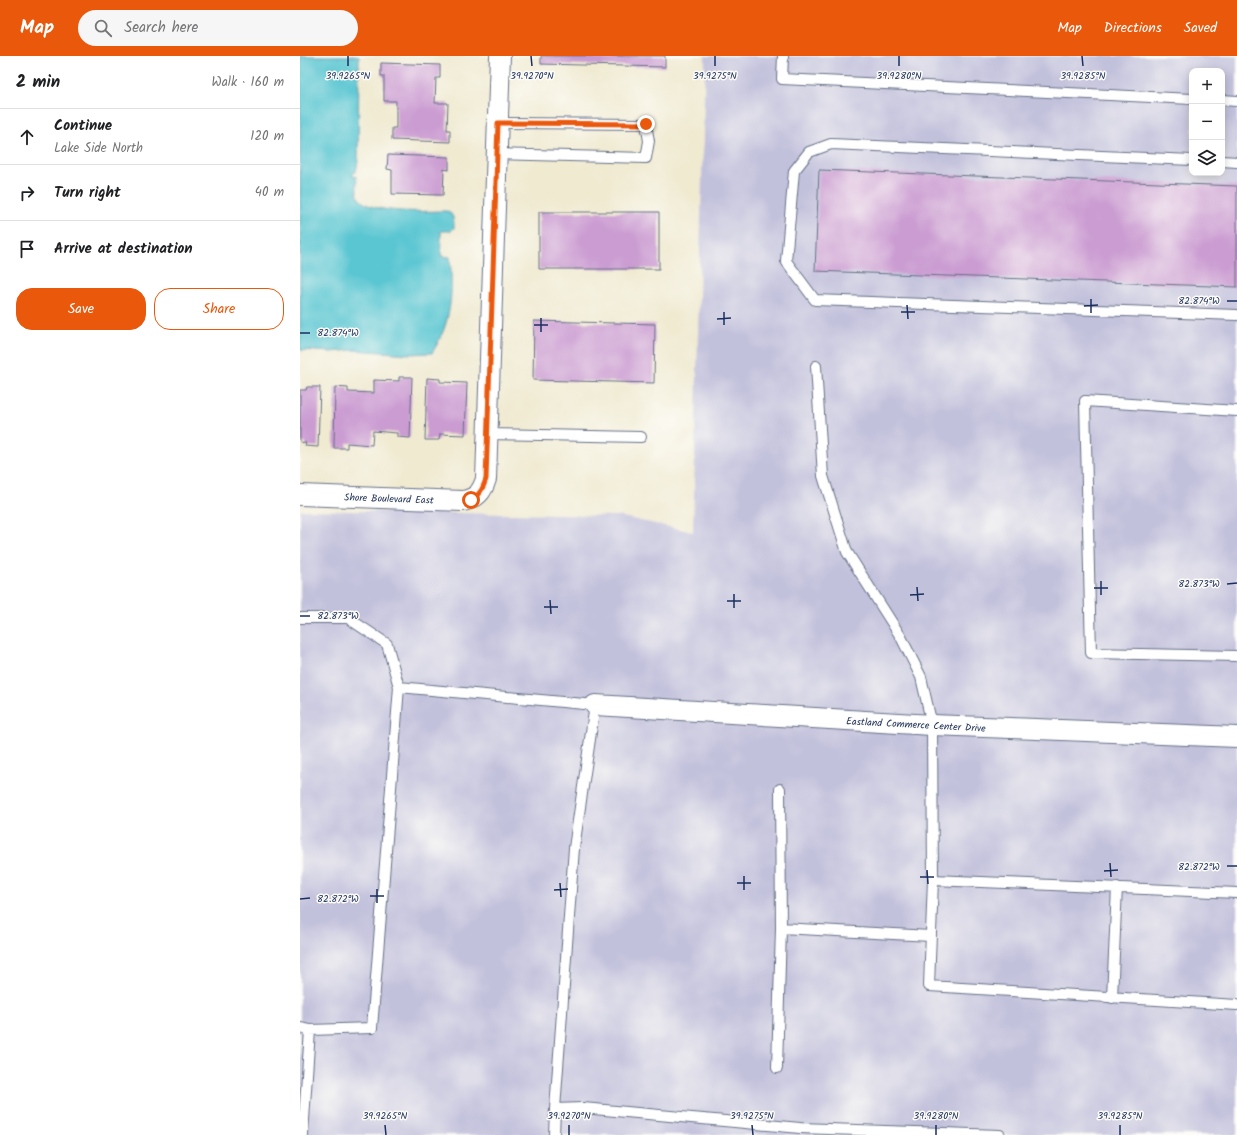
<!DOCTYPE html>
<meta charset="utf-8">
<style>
body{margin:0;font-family:Kalam,sans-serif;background:#f6f6f6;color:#202124}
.controls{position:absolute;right:12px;top:12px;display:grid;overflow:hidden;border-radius:8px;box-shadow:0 2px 10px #0003}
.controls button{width:36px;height:36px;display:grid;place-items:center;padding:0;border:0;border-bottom:1px solid #e0e0e0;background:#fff;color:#202124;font:20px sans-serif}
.stop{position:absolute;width:12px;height:12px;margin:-9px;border:3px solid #ea580c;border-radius:50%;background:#fff}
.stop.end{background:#ea580c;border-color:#fff;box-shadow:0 1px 4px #0008}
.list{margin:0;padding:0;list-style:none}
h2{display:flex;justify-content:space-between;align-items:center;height:52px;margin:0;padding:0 16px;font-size:17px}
h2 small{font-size:13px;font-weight:400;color:#757577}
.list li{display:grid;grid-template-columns:26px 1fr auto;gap:12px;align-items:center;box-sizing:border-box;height:56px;padding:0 16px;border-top:1px solid #e0e0e0}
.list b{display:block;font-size:15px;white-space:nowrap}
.list p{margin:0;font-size:13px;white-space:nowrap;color:#757577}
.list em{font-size:13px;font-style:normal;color:#757577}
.actions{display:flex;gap:8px;padding:12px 16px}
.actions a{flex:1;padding:9px 0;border:1px solid #ea580c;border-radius:16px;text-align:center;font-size:14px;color:#ea580c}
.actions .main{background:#ea580c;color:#fff}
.icon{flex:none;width:22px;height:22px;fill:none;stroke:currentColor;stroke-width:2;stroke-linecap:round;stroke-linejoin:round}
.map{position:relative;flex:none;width:937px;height:1079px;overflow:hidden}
header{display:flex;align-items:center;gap:24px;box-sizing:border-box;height:56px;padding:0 20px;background:#ea580c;color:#fff}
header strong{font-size:19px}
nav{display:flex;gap:22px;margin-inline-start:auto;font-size:14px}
.search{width:280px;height:36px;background:#f6f6f6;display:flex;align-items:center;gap:10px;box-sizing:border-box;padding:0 14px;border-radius:22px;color:#757577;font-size:15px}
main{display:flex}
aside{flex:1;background:#fff}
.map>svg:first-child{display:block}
.industrial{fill:#c2c1dc;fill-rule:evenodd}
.water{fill:#5ac6d2;stroke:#3a7a98}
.building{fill:#cb9cd2}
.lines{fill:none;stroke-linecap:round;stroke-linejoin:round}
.service-casing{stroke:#667086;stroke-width:12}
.minor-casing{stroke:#667086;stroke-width:22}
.service{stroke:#fff;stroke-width:10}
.minor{stroke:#fff;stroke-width:20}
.route{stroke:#ea580c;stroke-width:5}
.ticks{fill:none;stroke:#1b2f5e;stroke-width:1.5}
.labels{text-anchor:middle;stroke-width:3;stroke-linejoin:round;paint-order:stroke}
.street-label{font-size:10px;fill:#1b2f5e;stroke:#fdfcf7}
.ticks-label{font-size:10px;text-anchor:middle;fill:#1b2f5e;stroke:#fdfcf7;stroke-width:3;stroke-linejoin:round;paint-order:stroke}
</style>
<header>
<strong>Map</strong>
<div class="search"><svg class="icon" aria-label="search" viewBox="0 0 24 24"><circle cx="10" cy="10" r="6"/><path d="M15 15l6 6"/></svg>Search here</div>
<nav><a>Map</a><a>Directions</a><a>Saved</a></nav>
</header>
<main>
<aside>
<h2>2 min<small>Walk · 160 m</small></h2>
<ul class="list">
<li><svg class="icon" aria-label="ahead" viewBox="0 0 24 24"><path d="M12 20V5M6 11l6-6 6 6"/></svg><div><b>Continue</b><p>Lake Side North</p></div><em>120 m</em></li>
<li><svg class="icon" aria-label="right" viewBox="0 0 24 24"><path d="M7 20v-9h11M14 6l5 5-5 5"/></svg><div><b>Turn right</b></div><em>40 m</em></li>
<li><svg class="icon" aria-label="arrive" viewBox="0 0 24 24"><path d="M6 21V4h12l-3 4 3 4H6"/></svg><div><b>Arrive at destination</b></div></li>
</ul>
<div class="actions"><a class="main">Save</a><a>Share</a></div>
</aside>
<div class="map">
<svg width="937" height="1079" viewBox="0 0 937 1079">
<rect width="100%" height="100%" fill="#fdfcf7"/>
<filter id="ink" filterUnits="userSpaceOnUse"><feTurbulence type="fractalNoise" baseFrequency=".025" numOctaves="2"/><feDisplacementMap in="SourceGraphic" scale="8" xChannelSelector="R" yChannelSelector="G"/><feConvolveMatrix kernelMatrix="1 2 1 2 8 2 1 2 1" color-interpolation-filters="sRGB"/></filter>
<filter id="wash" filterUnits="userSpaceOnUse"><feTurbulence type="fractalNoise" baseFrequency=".012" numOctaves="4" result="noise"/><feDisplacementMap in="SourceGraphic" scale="16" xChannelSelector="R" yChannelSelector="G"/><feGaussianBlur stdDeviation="0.9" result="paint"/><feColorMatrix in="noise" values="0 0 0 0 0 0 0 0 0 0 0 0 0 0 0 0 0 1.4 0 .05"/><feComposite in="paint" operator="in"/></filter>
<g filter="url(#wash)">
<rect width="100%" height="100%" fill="#f0ead1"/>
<path class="industrial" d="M405 0H937V1079H0V454L318 460 393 476ZM892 15H922V117H892Z"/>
<path class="water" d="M0 0H59L58 105 56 116 53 117V121L56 120C58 128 55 135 59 142 70 159 129 155 147 155 154 158 154 165 154 172L151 175H141V200L150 201C153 236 152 266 132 297L109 298 53 294 31 296 0 294Z"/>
<g id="blocks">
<path class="building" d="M241 0H365V11L241 8Z
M81 7 140 9V22H136L135 47H148L147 74H150V86L92 84V72H96V45H84V20H81Z
M88 99 149 101V114L144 113 143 139 92 138V114L87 113Z
M519 114 937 130V231L515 215Z
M239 156H359V213H239Z
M234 265 355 268 354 327 233 324Z
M99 321H112L110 382 97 381V377L73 375 72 389 47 387V392H34L35 331 48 332V336L74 337V324L99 325Z
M127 322 140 323V326L167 327 165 379 140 378 139 384H125Z
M7 331H20L18 391 5 390 6 387 0 386V334H6Z"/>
</g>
</g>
<g filter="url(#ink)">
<use href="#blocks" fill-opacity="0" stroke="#667086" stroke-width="1"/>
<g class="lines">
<defs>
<path id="service" d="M483 0 482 23 892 43
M922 44 937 45
M197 98 346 102 349 85 346 68 198 67
M892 104 531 88 509 96 494 115 486 205 515 244 937 259
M922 105 937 106
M516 310 523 420 547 496 601 581 621 621 632 669 633 824 937 837
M937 355 785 345 791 597 937 600
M187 378 341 381
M0 562H48L87 588 99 631
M480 733 481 872 631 880
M633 824 629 930 937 949
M812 942 817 831
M0 972 10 974
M477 1012 481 872
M3 1079 10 974 72 972 99 631 295 649 274 792 255 1053 283 1052 500 1072 700 1079
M254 1079 255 1053"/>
<path id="minor" d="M0 439 163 445C177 442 182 436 186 423L200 0
M295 649 632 669 937 681"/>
</defs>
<use href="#service" class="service-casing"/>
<use href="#minor" class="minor-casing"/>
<use href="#service" class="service"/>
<use href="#minor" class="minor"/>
</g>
</g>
<g class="lines" filter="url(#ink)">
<path class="route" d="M171 444C180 439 183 432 186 423L198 67 346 68"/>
</g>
<path class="ticks" d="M48 0V10M231 0 232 10M415 0V10M599 0V10M782 0 783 10M791 243V257M927 245H937M607 249 608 263M784 250 798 249M424 256V269M601 256H615M241 262V276M417 263 431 262M234 269H248M0 277H10M801 525V539M927 528 937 527M617 531 618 545M794 532H808M434 538V552M610 539 624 538M250 544 251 558M427 545H441M244 551H258M0 560H10M810 807 811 821M927 810H937M627 814 628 828M804 815 818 814M444 820V834M620 821H634M260 827 261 841M437 827H451M77 833V847M254 834 268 833M70 840H84M0 843 10 842M85 1069 86 1079M269 1069V1079M452 1069 453 1079M636 1069V1079M820 1069V1079"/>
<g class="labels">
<g class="street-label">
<text transform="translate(89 442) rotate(2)" y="4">Shore Boulevard East</text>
<text transform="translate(616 668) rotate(3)" y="4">Eastland Commerce Center Drive</text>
</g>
</g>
<g class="ticks-label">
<text x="48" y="23">39.9265°N</text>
<text x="232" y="23">39.9270°N</text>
<text x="415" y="23">39.9275°N</text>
<text x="599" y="23">39.9280°N</text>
<text x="783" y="23">39.9285°N</text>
<text x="899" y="248">82.874°W</text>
<text x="38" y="280">82.874°W</text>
<text x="899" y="531">82.873°W</text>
<text x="38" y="563">82.873°W</text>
<text x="899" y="814">82.872°W</text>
<text x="38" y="846">82.872°W</text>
<text x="85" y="1063">39.9265°N</text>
<text x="269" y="1063">39.9270°N</text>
<text x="452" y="1063">39.9275°N</text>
<text x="636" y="1063">39.9280°N</text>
<text x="820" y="1063">39.9285°N</text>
</g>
</svg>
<div class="controls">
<button>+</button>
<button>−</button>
<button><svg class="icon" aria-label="layers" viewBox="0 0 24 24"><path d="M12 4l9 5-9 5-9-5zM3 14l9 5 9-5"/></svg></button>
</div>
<div class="stop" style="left:171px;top:444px"></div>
<div class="stop end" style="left:346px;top:68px"></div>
</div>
</main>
